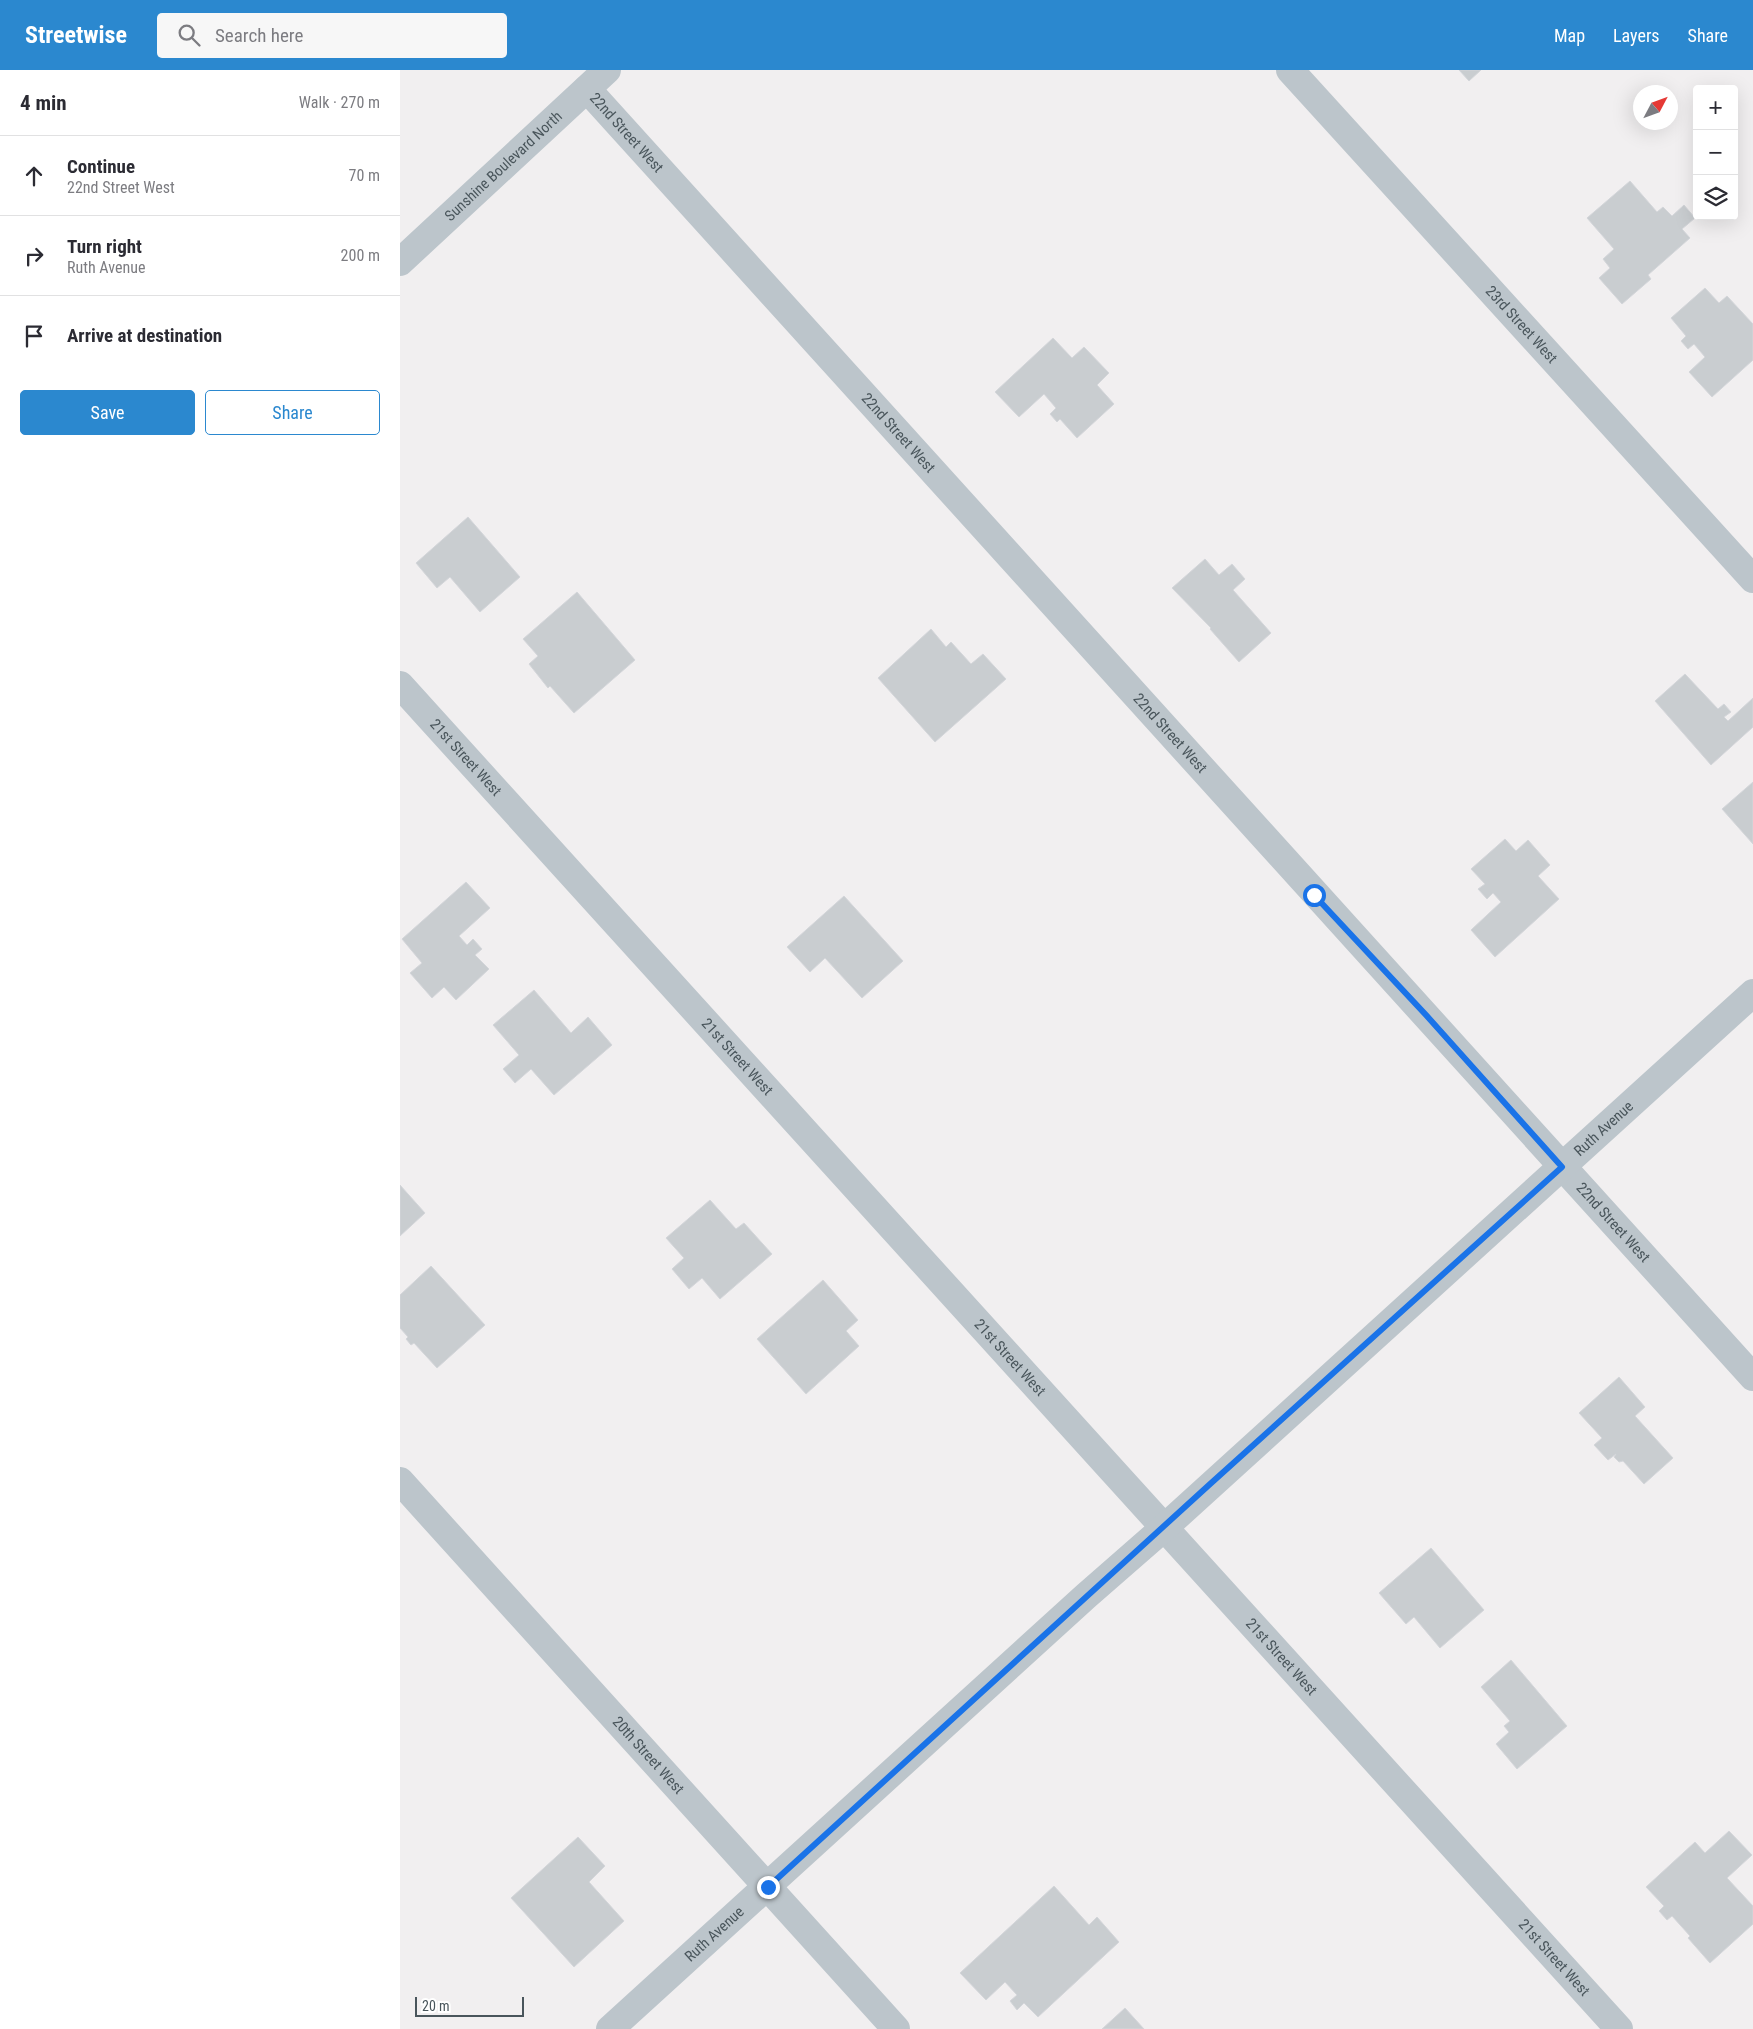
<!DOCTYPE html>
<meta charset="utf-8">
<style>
body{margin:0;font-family:"Roboto Condensed",sans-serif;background:#f7f7f7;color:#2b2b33}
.controls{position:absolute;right:15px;top:15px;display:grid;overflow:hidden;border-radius:5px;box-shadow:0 5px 20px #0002}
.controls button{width:45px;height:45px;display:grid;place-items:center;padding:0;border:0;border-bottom:1px solid #e1e1e2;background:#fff;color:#2b2b33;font:25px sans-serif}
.compass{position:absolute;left:1233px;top:15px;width:45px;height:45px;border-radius:50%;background:#fff;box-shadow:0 5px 20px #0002;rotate:49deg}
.scale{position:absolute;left:15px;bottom:12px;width:109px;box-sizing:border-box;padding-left:5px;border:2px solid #49555b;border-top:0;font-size:14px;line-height:18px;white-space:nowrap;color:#49555b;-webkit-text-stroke:4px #fff;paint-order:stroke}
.stop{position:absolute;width:15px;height:15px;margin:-11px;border:4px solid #1a73e8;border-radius:50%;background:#fff}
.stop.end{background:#1a73e8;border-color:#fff;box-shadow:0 1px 5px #0008}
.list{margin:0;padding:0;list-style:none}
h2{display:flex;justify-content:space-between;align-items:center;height:65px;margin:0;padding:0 20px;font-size:21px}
h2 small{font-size:16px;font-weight:400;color:#7c7c81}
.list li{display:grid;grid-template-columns:32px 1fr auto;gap:15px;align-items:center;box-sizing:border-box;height:80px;padding:0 20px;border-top:1px solid #e1e1e2}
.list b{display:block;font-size:19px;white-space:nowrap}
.list p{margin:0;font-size:16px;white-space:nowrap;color:#7c7c81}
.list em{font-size:16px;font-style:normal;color:#7c7c81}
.actions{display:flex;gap:10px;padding:15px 20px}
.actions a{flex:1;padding:11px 0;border:1px solid #2b88cf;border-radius:5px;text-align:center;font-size:18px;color:#2b88cf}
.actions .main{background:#2b88cf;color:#fff}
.icon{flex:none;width:28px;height:28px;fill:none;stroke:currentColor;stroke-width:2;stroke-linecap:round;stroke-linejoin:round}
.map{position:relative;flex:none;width:1353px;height:1959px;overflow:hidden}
header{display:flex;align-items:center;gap:30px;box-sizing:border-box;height:70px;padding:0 25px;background:#2b88cf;color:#fff}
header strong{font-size:24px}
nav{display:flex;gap:28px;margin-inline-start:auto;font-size:18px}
.search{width:350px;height:45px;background:#f7f7f7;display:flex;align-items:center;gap:12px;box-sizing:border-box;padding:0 18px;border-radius:5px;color:#7c7c81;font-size:19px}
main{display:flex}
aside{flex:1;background:#fff}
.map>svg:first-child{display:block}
.building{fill:#c9cdd0;stroke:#d4d6da}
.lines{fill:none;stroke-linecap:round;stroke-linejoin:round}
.minor{stroke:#bcc5cb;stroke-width:28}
.route{stroke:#1a73e8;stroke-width:6}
.labels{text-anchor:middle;stroke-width:5;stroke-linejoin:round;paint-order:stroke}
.street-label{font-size:15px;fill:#49555b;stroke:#fff}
</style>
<header>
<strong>Streetwise</strong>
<div class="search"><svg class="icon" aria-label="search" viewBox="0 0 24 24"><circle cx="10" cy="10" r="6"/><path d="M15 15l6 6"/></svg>Search here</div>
<nav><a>Map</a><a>Layers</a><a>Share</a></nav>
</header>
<main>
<aside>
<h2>4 min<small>Walk · 270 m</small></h2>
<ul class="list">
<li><svg class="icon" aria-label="ahead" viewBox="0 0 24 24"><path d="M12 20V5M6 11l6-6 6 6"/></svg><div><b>Continue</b><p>22nd Street West</p></div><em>70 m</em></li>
<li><svg class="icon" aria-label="right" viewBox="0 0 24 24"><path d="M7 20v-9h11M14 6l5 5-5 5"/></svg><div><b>Turn right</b><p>Ruth Avenue</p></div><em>200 m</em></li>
<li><svg class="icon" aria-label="arrive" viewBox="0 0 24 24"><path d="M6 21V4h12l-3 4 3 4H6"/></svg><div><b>Arrive at destination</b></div></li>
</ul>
<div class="actions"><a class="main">Save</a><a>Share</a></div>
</aside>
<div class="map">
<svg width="1353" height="1959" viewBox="0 0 1353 1959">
<rect width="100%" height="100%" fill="#f1eff0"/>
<path class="building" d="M1059 0H1081L1069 11Z
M1230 111 1257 142 1263 137 1272 146 1284 135 1295 148 1282 159 1290 168 1248 205 1251 209 1222 234 1199 208 1210 198 1203 189 1214 179 1187 148Z
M1305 218 1319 233 1327 226 1353 254V290L1312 327 1289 302 1305 287 1294 274 1288 279 1281 271 1286 266 1271 248Z
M653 268 672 288 684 277 709 303 697 315 714 334 677 368 660 349 657 352 650 344 656 338 644 324 619 347 595 322Z
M68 447 120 507 80 542 50 507 37 518 16 493Z
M805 489 819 505 832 494 845 509 833 520 871 563 839 592 810 559 811 558 772 518Z
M177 522 235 590 174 643 150 616 148 618 129 594 138 586 123 569Z
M531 559 546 577 551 572 571 594 583 584 606 609 535 672 478 608Z
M1285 604 1318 639 1324 634 1331 642 1324 647 1328 651 1353 628V657L1311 695 1255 631Z
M1353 712V774L1322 739Z
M1105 769 1116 781 1128 770 1150 795 1138 806 1159 829 1095 887 1071 860 1101 832 1093 823 1087 829 1078 819 1085 814 1071 799Z
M66 812 90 838 59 866 67 875 73 869 82 879 75 885 89 899 56 930 44 917 32 928 10 903 22 893 2 869Z
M444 826 503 891 462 928 425 888 410 902 387 877Z
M134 920 171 963 188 947 212 975 154 1025 131 999 115 1013 103 999 119 985 93 955Z
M0 1115 25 1143 0 1166Z
M310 1130 336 1159 344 1153 372 1184 320 1229 302 1208 289 1219 272 1199 284 1188 266 1168Z
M31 1196 85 1255 37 1298 14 1273 11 1275 6 1269 8 1267 0 1258V1225Z
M423 1210 458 1250 446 1261 459 1276 406 1324 357 1269Z
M1219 1307 1245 1337 1235 1346 1273 1388 1244 1414 1223 1391 1219 1392 1214 1387 1216 1384 1208 1390 1194 1375 1202 1368 1179 1343Z
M1031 1478 1084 1540 1040 1578 1014 1547 1006 1554 979 1523Z
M1111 1590 1167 1656 1117 1699 1096 1674 1109 1662 1104 1656 1110 1651 1081 1617Z
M1329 1761 1352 1785 1327 1808 1353 1836V1854L1310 1893 1288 1868 1290 1866 1272 1846 1267 1850 1259 1841 1264 1836 1246 1817 1295 1772 1305 1783Z
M178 1767 205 1796 189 1812 224 1851 174 1897 111 1828Z
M654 1816 689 1855 697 1847 719 1872 638 1947 624 1933 617 1940 610 1931 617 1925 605 1912 586 1930 560 1903Z
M725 1938 744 1959H702Z"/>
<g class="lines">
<g class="minor">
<path id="s1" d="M890 0 1353 509"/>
<path id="s2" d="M187 19 1353 1307"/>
<path id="s3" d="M0 192 207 0"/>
<path id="s4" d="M0 615 1219 1959"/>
<path id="s5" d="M0 1411 496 1959"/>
<path id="s6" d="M210 1959 686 1526 765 1457 1353 923"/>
</g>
</g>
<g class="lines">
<path class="route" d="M368 1817 809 1415 1162 1097 1026 945 914 825"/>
</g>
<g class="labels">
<g class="street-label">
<text dy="5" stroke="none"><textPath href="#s2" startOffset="59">22nd Street West</textPath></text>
<text dy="5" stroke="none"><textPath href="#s3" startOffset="141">Sunshine Boulevard North</textPath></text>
<text dy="5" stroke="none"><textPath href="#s1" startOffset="344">23rd Street West</textPath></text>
<text dy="5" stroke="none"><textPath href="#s2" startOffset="464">22nd Street West</textPath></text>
<text dy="5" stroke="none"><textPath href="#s2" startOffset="869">22nd Street West</textPath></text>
<text dy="5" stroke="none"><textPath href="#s4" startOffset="98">21st Street West</textPath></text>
<text dy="5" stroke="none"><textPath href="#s4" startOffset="502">21st Street West</textPath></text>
<text dy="5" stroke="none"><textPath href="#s6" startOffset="1341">Ruth Avenue</textPath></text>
<text dy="5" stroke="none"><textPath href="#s2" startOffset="1529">22nd Street West</textPath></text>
<text dy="5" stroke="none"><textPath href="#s4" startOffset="908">21st Street West</textPath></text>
<text dy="5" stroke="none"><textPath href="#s4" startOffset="1312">21st Street West</textPath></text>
<text dy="5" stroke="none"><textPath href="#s5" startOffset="370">20th Street West</textPath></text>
<text dy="5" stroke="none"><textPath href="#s6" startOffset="141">Ruth Avenue</textPath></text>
<text dy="5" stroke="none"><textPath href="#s4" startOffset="1718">21st Street West</textPath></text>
</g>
</g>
</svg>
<div class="controls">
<button>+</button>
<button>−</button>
<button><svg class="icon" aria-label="layers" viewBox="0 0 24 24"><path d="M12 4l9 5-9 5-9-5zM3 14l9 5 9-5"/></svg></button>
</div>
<svg class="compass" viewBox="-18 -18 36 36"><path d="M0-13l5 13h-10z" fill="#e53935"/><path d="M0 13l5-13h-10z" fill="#7c7c81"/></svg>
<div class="scale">20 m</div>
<div class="stop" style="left:914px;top:825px"></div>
<div class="stop end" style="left:368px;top:1817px"></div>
</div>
</main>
